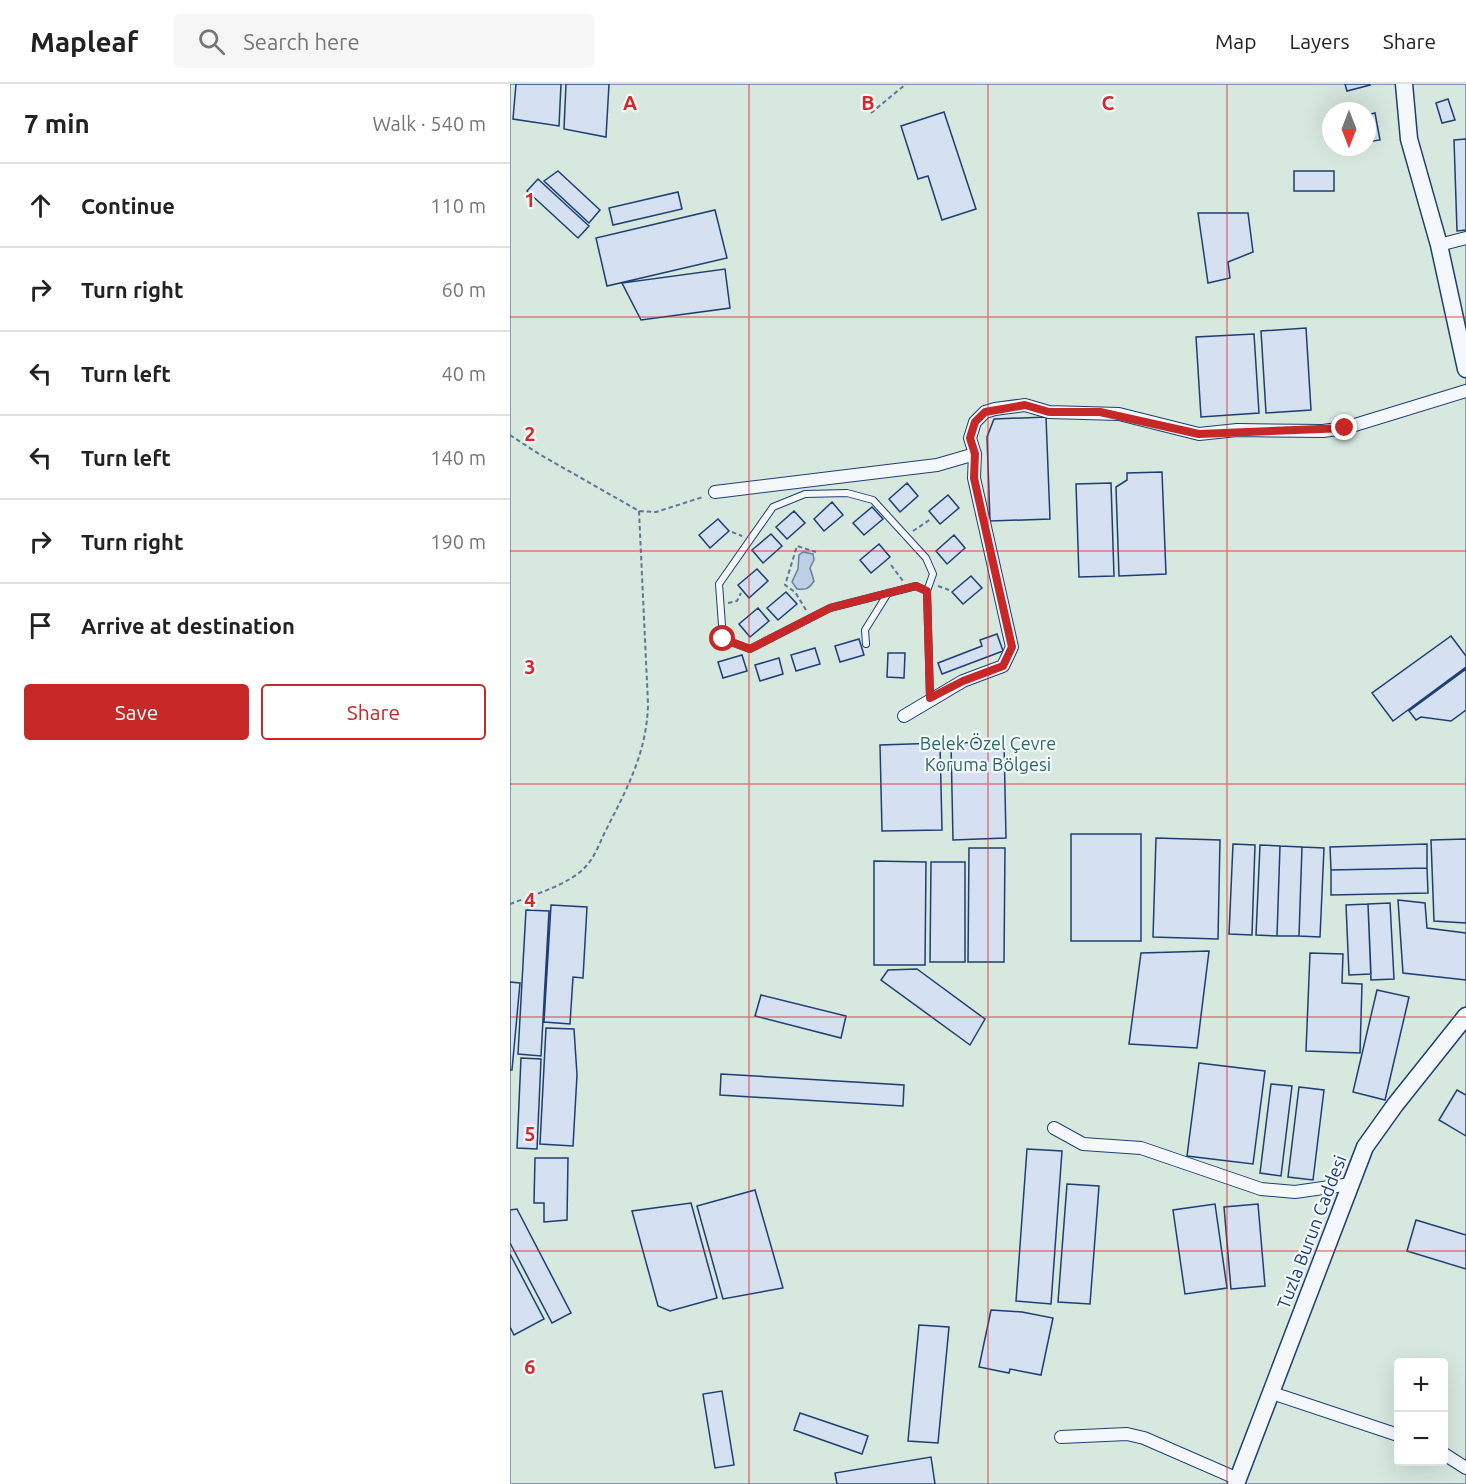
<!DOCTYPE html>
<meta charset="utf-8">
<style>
body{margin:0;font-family:Ubuntu,sans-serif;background:#f6f6f6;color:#222}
.controls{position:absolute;right:18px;bottom:18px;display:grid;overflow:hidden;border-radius:6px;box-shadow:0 6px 24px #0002}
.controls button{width:54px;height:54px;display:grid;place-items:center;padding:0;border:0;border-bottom:2px solid #e0e0e0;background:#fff;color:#222;font:30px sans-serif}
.compass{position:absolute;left:812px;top:18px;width:54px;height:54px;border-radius:50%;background:#fff;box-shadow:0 6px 24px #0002;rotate:180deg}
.stop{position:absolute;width:18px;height:18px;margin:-14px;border:4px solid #c62828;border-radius:50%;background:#fff}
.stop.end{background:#c62828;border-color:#fff;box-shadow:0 2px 6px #0008}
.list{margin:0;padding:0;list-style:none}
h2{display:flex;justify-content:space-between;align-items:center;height:78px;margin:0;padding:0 24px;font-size:26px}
h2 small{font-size:20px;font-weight:400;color:#767676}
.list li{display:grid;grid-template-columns:39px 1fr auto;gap:18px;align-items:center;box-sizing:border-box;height:84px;padding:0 24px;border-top:2px solid #e0e0e0}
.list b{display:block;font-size:22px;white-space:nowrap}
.list em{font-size:20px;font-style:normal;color:#767676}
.actions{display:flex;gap:12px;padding:18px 24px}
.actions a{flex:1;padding:14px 0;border:2px solid #c62828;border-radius:6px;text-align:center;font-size:21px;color:#c62828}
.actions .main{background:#c62828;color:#fff}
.icon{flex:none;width:33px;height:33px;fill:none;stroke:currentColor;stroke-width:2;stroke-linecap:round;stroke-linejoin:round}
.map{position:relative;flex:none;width:956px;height:1400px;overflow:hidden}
header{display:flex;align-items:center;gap:36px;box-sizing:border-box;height:84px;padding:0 30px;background:#fff;border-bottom:2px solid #e0e0e0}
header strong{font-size:28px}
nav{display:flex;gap:33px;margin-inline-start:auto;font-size:21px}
.search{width:420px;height:54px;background:#f6f6f6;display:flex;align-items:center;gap:15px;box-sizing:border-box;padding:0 21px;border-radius:6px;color:#767676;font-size:22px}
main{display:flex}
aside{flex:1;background:#fff}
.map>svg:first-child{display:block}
.green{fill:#d7e8df;stroke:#687fa3;stroke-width:1.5;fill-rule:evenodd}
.water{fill:#bed0e5;stroke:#687fa3;stroke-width:1.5}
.building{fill:#d5e0f0;stroke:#1d3f73;stroke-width:1.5}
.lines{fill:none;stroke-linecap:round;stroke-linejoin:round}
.lane-casing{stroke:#1d3f73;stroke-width:8}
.street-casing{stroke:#1d3f73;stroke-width:14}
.secondary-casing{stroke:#1d3f73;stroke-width:19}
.path{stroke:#5e769c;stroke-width:2;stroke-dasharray:4.5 3;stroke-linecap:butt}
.lane{stroke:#f4f7fb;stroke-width:6}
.street{stroke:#f4f7fb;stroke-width:12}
.secondary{stroke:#f4f7fb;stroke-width:16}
.route{stroke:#c62828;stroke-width:8}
.grid{fill:none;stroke:#d62828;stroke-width:1.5;stroke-opacity:0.55}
.labels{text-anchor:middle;stroke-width:4.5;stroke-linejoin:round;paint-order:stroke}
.park-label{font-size:18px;fill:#2c6c60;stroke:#f4f7fb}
.street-label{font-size:18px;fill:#1d3f73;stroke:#f4f7fb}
.grid-label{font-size:20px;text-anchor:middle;font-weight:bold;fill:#d62828;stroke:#f4f7fb;stroke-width:4.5;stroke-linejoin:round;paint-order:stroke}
</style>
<header>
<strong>Mapleaf</strong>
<div class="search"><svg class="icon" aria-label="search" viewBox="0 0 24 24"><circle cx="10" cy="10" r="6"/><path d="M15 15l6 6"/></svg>Search here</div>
<nav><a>Map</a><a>Layers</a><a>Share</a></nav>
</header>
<main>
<aside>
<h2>7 min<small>Walk · 540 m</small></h2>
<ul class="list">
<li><svg class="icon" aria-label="ahead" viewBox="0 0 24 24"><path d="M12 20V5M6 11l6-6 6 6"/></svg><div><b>Continue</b></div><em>110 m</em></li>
<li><svg class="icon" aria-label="right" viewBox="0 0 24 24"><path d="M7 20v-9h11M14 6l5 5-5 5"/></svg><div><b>Turn right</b></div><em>60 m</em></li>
<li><svg class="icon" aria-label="left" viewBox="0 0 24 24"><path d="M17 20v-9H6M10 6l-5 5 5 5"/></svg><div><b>Turn left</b></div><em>40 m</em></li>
<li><svg class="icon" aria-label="left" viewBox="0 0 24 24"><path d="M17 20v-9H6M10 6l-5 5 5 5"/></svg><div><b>Turn left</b></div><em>140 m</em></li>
<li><svg class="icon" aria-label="right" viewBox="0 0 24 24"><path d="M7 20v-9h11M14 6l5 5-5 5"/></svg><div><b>Turn right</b></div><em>190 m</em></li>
<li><svg class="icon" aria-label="arrive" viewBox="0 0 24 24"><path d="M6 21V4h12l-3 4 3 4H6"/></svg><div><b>Arrive at destination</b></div></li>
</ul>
<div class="actions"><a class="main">Save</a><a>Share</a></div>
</aside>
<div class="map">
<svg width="956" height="1400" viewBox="0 0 956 1400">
<rect width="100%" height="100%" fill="#f4f7fb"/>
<path class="green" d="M0 0H956V1400H0ZM821 27H857V63H821ZM888 1278H934V1378H888Z"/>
<path class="water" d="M293 468 303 470 304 476 300 484 304 497C299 505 296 506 287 505L282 498 288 485 289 471Z"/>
<path class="building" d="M6 0H51L49 42 3 35Z
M56 0H99L96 53 54 45Z
M835 0H859L860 1 837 7Z
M938 15 945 36 932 39 926 19Z
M434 28 466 125 432 136 418 92 408 95 391 42Z
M865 29 870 56 857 58V31Z
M956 55V146L947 147 944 56Z
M48 87 90 126 79 139 34 97Z
M784 87H824V107H784Z
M28 95 79 142 68 154 17 107Z
M168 108 172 125 103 141 99 124Z
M205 126 217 174 97 202 86 154Z
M688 129H738L743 168 718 178 720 194 698 199Z
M215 185 220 224 131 236 112 199Z
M796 244 801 326 756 329 751 247Z
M744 250 749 329 691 333 686 253Z
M536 333 540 435 480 437 477 353 484 335Z
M652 388 656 490 609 492 606 403 617 396V389Z
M397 399 408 412 390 428 379 415Z
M601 399 604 492 569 493 566 400Z
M438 411 449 424 430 440 419 427Z
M322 418 333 431 314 447 304 435Z
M362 423 373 435 354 451 343 439Z
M284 427 295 439 277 455 266 443Z
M208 435 219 447 200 464 189 451Z
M261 450 272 462 253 479 242 466Z
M444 451 455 464 437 480 426 467Z
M369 460 380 473 361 489 350 476Z
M247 485 258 497 239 514 228 501Z
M461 492 472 504 453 520 442 508Z
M276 508 287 520 268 536 257 524Z
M248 524 259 537 240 553 229 540Z
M487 550 493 567 432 590 428 579 472 562 470 556Z
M941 552 956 572V583L883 637 862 609Z
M349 555 354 571 330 578 325 562Z
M305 564 310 580 286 587 281 571Z
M378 569H395L394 594 377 593Z
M232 571 237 587 213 594 208 578Z
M269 574 273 590 250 597 245 581Z
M956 585V626L941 637 911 633 906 636 899 627Z
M494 658 496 754 443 756 441 659Z
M430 659 432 746 372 747 370 661Z
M561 750H631V857H561Z
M646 754 710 756 708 855 643 853Z
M956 755V839L924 837 921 756Z
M723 760 745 761 742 851 719 850Z
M917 760V784L821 786 820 763Z
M750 761 770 762 767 852 746 851Z
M770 762 792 763 789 852H767Z
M792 763 814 764 810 853 789 852Z
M459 764H495L494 878H458Z
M364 777 416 778 415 881H364Z
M421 778H455V878H420Z
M917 784 918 809 821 811V786Z
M888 816 915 819 917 844 956 849V896L893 889Z
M880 819 884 895 861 896 858 820Z
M858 820 861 890 839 891 836 821Z
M41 821 77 823 73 894 63 893 60 940 34 938Z
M16 826 39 827 31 972 8 970Z
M699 867 687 964 619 960 631 869Z
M800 869 833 870 832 899 852 900 850 969 796 967Z
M407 885 475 935 460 961 371 896 378 886Z
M0 898 10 899 2 986H0Z
M867 906 899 913 875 1016 843 1008Z
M251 911 336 932 331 954 245 932Z
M36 944 64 945 67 991 63 1062 30 1060Z
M11 974 31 975 27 1065 7 1064Z
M689 979 755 987 743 1080 677 1072Z
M211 990 394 1001 393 1022 210 1011Z
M761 1000 782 1002 771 1092 750 1089Z
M789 1003 814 1006 803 1096 778 1093Z
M947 1006 956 1011V1052L929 1036Z
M517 1065 552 1067 541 1220 506 1217Z
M25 1074H58L57 1136 34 1138V1119H24Z
M557 1100 589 1102 580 1220 548 1218Z
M245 1106 273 1204 213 1215 187 1122Z
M181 1119 207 1214 160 1227 148 1222 122 1127Z
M705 1120 717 1204 675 1210 663 1126Z
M748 1120 755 1202 721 1205 714 1123Z
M7 1125 61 1229 42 1239 0 1159V1126Z
M906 1136 956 1151V1185L897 1167Z
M0 1170 34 1235 4 1251 0 1243Z
M481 1226 512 1228 543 1234 531 1291 500 1285 499 1289 469 1283Z
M409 1241 439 1243 428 1359 398 1357Z
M212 1307 224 1381 205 1384 193 1310Z
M290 1329 358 1352 352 1370 284 1346Z
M421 1373 425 1400H327L325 1389Z"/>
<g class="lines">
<defs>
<path id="lane" d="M417 507 406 502 320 524 240 565 213 555 209 500 263 423 295 410 337 409 363 416 416 474 423 490 417 507 420 614
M356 560 355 546 378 509"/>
<path id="street" d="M929 161 956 154
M205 408 427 381 465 370
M394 632 453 597 493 582 502 563 464 394 465 370 460 354 465 338 475 328 485 325 515 321 539 328 609 330 689 350 727 346 813 347 835 344 956 307
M544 1044 573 1060 631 1064 751 1105 785 1108 841 1100
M762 1309 888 1351
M551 1353 617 1350 634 1354 728 1395
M934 1370 956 1384"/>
<path id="secondary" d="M894 0 899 55 929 161 956 285
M726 1400 855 1063 885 1021 956 932"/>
</defs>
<use href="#lane" class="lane-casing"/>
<use href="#street" class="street-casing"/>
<use href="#secondary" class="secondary-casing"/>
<path class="path" d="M361 29 396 0
M0 351 29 370 129 427 146 428 193 413
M403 447 421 435
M222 448 232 452
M381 481 393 497
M428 502 439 506
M218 519 227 517 231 509
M296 526 285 508 275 501 287 462 306 468
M0 820C23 811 62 800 77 781 86 771 91 755 97 744 118 703 137 667 138 620L129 427"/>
<use href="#lane" class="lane"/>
<use href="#street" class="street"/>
<use href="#secondary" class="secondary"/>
</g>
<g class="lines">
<path class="route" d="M213 555 240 565 320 524 405 502 417 507 420 614 453 597 493 582 502 563 464 394 465 370 460 354 465 338 475 328 515 321 539 328H590L689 350 835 344"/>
</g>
<path class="grid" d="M239 0V1400M478 0V1400M717 0V1400M0 233H956M0 467H956M0 700H956M0 933H956M0 1167H956"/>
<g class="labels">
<g class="park-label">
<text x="478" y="666">Belek Özel Çevre<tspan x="478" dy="21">Koruma Bölgesi</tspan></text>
</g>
<g class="street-label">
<text transform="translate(802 1148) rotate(-69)" y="6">Tuzla Burun Caddesi</text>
</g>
</g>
<g class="grid-label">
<text x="120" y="26">A</text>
<text x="358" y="26">B</text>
<text x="598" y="26">C</text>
<text x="20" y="123">1</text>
<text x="20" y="357">2</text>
<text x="20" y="590">3</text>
<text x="20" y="823">4</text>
<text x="20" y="1057">5</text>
<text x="20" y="1290">6</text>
</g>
</svg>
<div class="controls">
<button>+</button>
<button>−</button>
</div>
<svg class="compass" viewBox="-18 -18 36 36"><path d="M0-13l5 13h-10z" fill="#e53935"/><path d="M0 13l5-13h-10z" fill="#767676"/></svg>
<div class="stop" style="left:213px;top:555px"></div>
<div class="stop end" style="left:835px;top:344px"></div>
</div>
</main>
